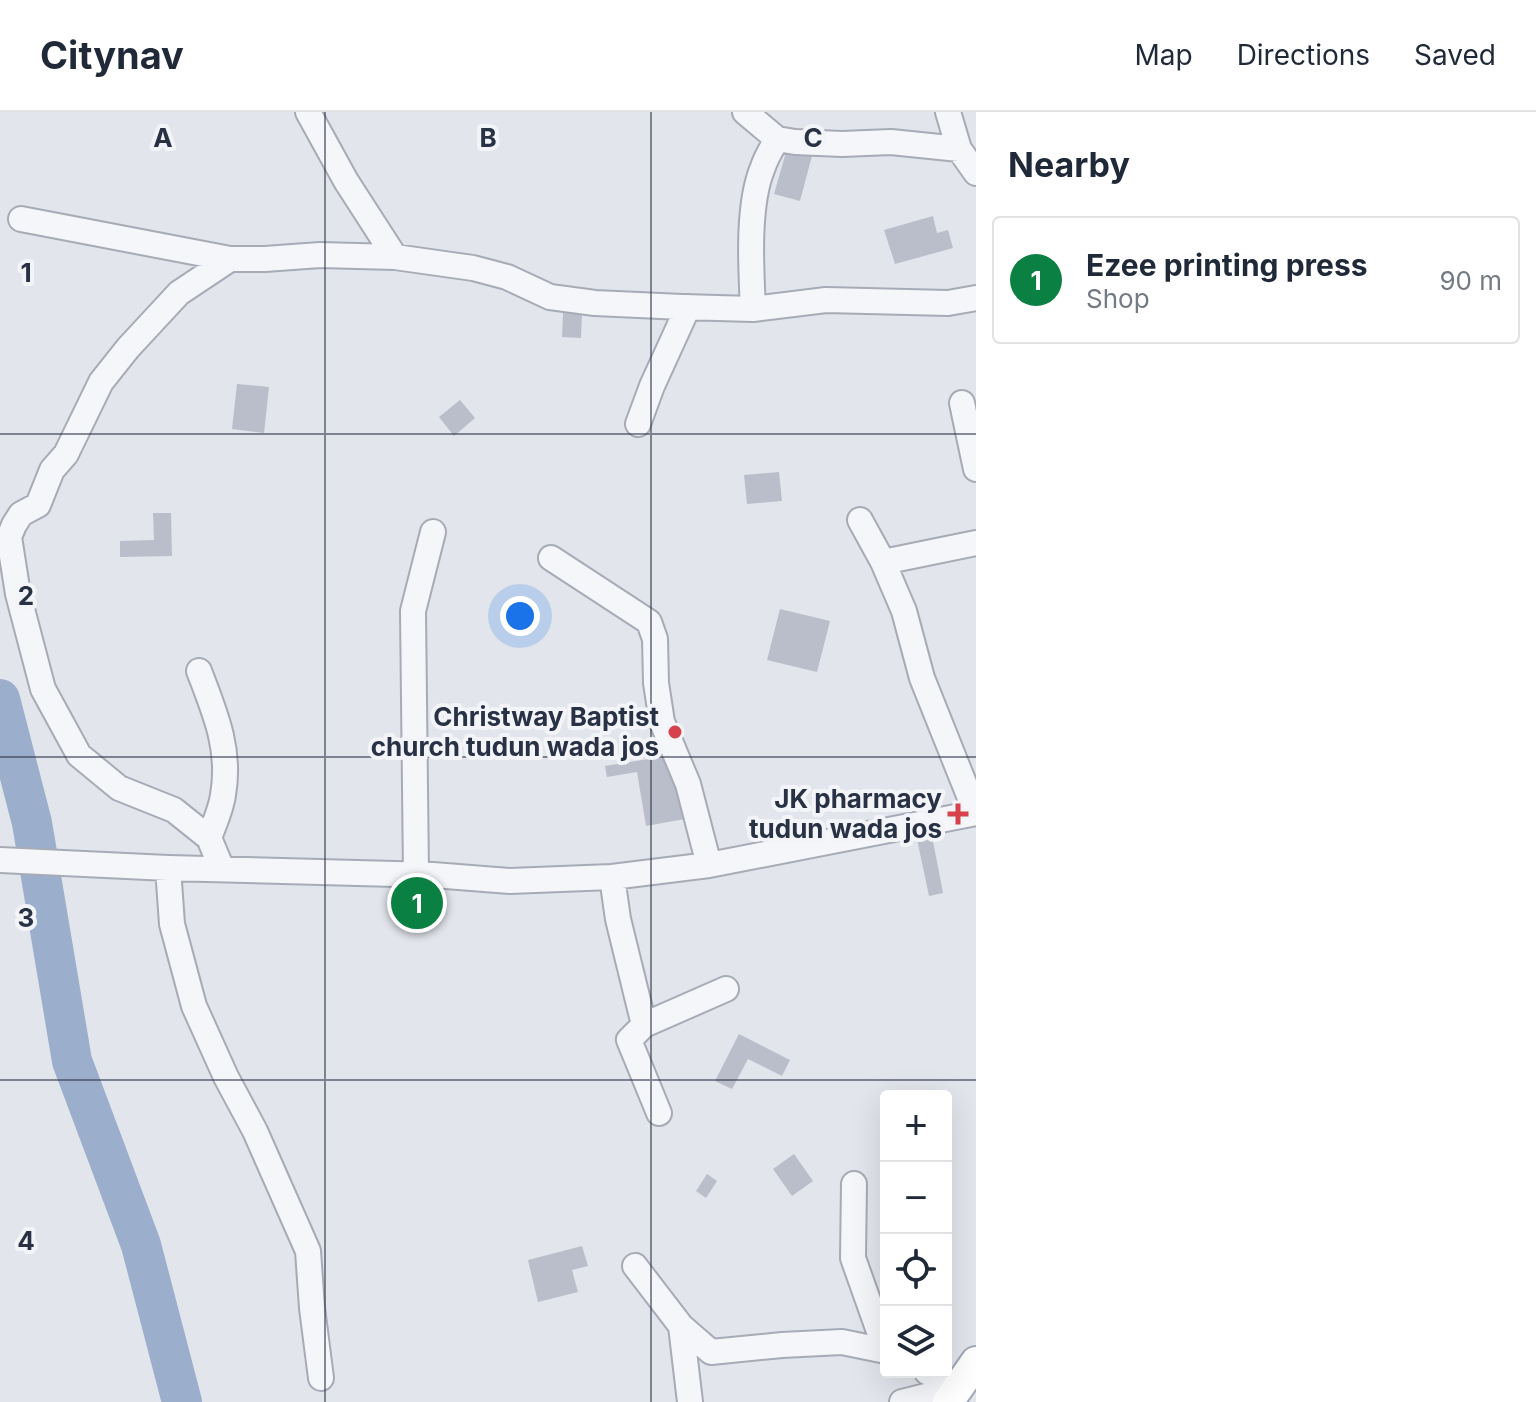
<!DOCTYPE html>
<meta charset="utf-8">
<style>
body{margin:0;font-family:Inter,sans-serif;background:#f6f6f7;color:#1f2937}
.controls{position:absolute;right:24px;bottom:24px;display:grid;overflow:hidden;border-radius:8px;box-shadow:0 8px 32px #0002}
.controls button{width:72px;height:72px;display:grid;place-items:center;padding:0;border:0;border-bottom:2px solid #e0e1e3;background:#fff;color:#1f2937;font:40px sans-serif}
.you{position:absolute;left:520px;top:504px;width:28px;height:28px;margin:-20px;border:6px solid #fff;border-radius:50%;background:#1a73e8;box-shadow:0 0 0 12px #1a73e833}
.badge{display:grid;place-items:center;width:52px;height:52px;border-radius:50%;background:#0b8043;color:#fff;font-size:26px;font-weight:700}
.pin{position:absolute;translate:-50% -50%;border:4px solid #fff;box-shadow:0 2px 8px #0006}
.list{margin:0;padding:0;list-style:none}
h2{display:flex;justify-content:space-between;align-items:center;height:104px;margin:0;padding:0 32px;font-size:34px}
h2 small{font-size:26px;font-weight:400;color:#747a83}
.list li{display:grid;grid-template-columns:52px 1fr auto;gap:24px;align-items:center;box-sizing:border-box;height:128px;margin:0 16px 16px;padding:0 16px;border:2px solid #e0e1e3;border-radius:8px}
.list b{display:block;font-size:30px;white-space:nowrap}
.list p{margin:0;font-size:26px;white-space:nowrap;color:#747a83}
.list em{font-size:26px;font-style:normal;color:#747a83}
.icon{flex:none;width:44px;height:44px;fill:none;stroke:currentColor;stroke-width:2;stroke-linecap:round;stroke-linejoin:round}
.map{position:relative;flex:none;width:976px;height:1290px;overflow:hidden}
header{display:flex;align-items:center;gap:48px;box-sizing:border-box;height:112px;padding:0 40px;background:#fff;border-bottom:2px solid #e0e1e3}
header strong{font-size:38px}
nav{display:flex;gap:44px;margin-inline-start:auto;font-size:28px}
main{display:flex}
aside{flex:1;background:#fff}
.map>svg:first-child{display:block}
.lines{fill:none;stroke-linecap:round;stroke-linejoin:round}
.river{stroke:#9bafcd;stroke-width:40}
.building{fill:#b9beca}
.minor-casing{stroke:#a7abb6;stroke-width:28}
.major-casing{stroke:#a1a8b8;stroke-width:34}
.minor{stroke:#f5f6f9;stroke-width:24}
.major{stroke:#fff;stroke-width:30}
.grid{fill:none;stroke:#293145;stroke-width:2;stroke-opacity:0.55}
.poi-dot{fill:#d6414b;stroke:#f2f4f8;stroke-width:3}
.labels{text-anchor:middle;stroke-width:8;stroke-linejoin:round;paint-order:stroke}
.poi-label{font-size:26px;font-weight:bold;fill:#293145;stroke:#f2f4f8;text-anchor:end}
.grid-label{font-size:26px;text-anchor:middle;font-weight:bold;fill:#293145;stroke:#f2f4f8;stroke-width:8;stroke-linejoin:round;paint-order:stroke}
</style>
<header>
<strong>Citynav</strong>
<nav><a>Map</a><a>Directions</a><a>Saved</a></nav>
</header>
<main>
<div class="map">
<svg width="976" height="1290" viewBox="0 0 976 1290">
<rect width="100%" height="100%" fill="#e2e5eb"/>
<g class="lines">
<path class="river" d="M0 587 32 711 72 949 141 1133 182 1290"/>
</g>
<path class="building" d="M788 33 813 40 800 89 774 82Z
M933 104 937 121 948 118 953 136 895 152 884 118Z
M563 201 582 202 581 226 562 225Z
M237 272 269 275 264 321 232 317Z
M460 288 475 306 454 324 439 305Z
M779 360 782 389 747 392 744 363Z
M153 401H171L172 444 120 445V429L154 428Z
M780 497 830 509 817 560 767 548Z
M673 643 702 704 646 714 637 660 607 665 605 654Z
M932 724 943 781 929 784 917 727Z
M739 922 790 948 782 964 748 947 732 977 715 969Z
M794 1042 813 1069 792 1084 773 1057Z
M707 1062 717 1069 706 1086 696 1079Z
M582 1134 588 1154 572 1158 578 1180 538 1190 528 1148Z"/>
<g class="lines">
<defs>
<path id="minor" d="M308 0 346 69 395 145
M745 0 777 27 795 30 842 32 891 30 959 37
M948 0 959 37 976 61
M21 107 230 147H265L320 143 395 145 473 156 507 165 550 185 595 191 682 195 753 197 826 188 948 191 976 186
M753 197C751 156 747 92 763 55 766 45 772 36 777 27
M962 291 976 357
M638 312 652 274 688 195
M860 408 883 450 904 499 922 566 976 701
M551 446 649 510 655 527 656 571 662 610 688 672 709 753
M883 450 976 431
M199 559C215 601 231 637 223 683 221 698 214 712 209 726
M0 748 168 756 433 763 510 769 612 765 709 753 976 701
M168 756 172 812 194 894 226 965 255 1019 308 1139 312 1196 321 1266
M222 757 209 726 174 698 119 676 79 643 43 577 18 482 9 425 14 413 21 402 38 393 52 358 66 342 101 270 128 236 179 181 230 147
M416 763 413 499 433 420
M612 765 618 807 644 913 629 928 659 1001
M644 913 726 877
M854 1072 853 1146 886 1239
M635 1154 681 1214 711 1240 782 1233 842 1230 886 1239
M681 1214 690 1290
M927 1260 958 1276
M902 1290 958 1276"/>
<path id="major" d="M948 1290 976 1250"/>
</defs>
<use href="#minor" class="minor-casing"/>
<use href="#major" class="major-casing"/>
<use href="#minor" class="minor"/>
<use href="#major" class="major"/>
</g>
<path class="grid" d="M325 0V1290M651 0V1290M0 322H976M0 645H976M0 968H976"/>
<g class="poi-dot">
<circle cx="675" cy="620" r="8"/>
<path d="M954 690h8v8h8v8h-8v8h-8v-8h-8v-8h8z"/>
</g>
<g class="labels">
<g class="poi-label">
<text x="659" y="614">Christway Baptist<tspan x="659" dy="30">church tudun wada jos</tspan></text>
<text x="942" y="696">JK pharmacy<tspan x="942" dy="30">tudun wada jos</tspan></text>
</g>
</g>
<g class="grid-label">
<text x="163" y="35">A</text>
<text x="488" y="35">B</text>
<text x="813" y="35">C</text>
<text x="26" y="170">1</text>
<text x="26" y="493">2</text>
<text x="26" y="815">3</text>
<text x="26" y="1138">4</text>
</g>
</svg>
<div class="controls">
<button>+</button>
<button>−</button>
<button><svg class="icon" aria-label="locate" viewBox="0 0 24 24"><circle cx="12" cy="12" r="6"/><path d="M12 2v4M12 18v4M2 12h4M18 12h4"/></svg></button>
<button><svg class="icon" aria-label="layers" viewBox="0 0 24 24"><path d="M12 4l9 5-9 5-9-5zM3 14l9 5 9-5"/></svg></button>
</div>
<div class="you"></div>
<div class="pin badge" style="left:417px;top:791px">1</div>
</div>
<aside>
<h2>Nearby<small></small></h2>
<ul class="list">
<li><span class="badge">1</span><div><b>Ezee printing press</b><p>Shop</p></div><em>90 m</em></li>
</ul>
</aside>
</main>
